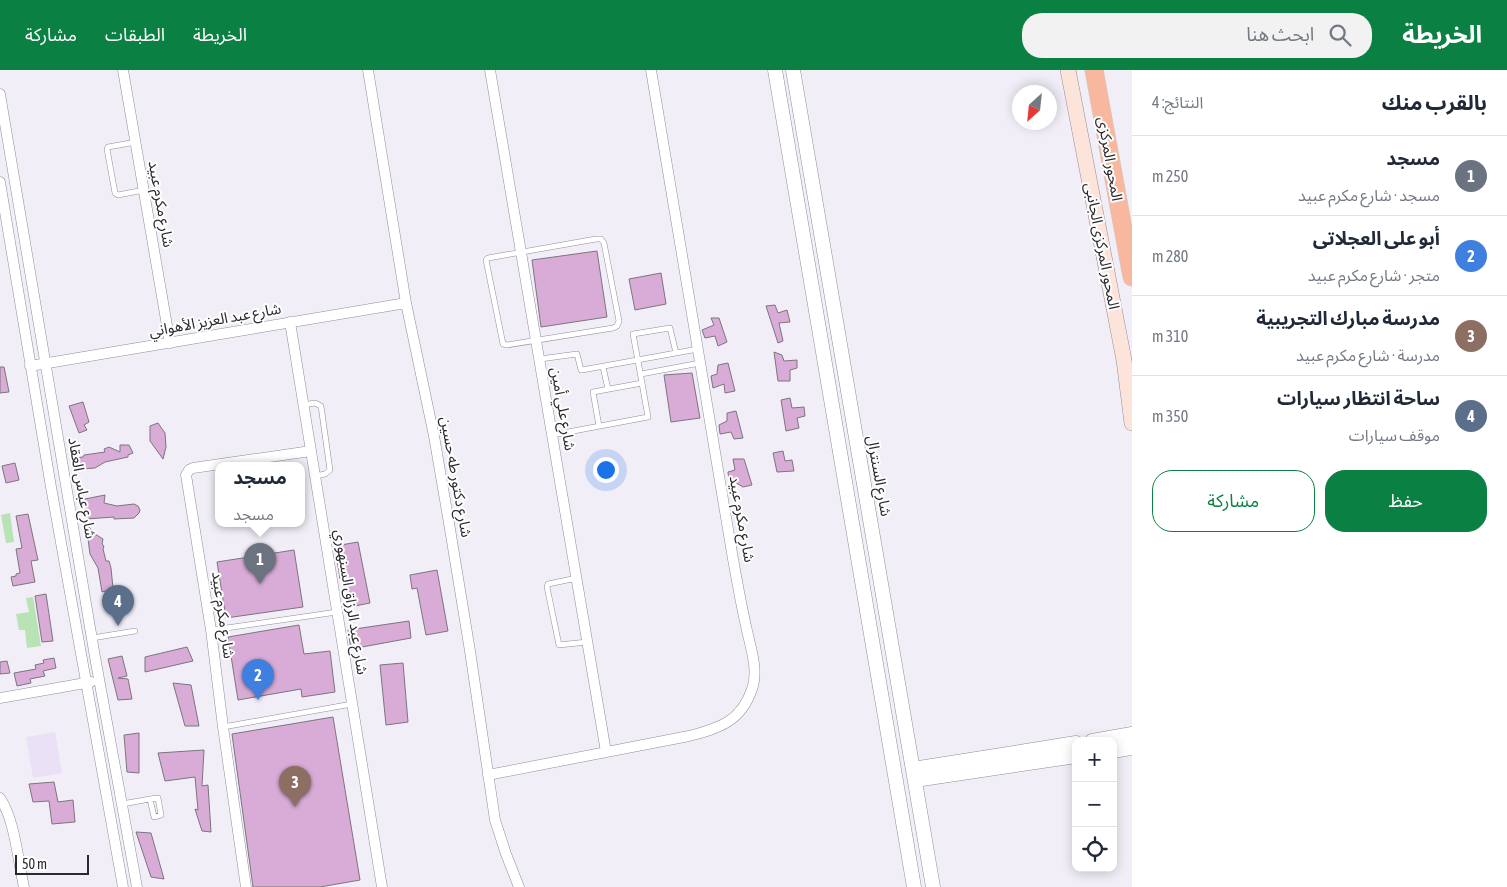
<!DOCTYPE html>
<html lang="ar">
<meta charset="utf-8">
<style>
body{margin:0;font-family:"Asap Condensed","Noto Sans Arabic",sans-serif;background:#f2f2f3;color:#1f2937;direction:rtl}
.controls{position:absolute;right:15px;bottom:15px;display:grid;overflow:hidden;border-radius:10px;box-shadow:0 2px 12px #0003}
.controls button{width:45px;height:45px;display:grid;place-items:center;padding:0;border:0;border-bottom:1px solid #e0e1e3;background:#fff;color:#1f2937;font:25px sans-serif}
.compass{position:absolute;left:1012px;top:15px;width:45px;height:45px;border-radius:50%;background:#fff;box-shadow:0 2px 12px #0003;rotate:207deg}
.scale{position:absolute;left:15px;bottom:12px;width:74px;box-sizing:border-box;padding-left:5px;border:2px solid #2a292c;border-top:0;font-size:14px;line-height:18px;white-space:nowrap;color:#2a292c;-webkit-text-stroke:4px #fdfdfe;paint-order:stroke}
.you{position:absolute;left:605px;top:399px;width:18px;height:18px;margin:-12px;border:4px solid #fff;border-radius:50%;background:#1a73e8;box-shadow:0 0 0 8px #1a73e833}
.badge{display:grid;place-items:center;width:32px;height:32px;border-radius:50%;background:#0b8043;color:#fff;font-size:16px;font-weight:700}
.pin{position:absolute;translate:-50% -41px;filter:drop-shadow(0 1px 2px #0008)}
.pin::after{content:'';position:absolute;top:26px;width:18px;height:15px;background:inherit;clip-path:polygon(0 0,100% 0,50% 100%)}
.popup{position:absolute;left:215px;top:392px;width:90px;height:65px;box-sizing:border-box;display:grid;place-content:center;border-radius:10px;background:#fff;filter:drop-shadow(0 1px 4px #0005);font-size:16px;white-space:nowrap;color:#747a83}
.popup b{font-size:19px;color:#1f2937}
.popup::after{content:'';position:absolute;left:50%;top:100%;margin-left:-10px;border:10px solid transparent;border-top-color:#fff}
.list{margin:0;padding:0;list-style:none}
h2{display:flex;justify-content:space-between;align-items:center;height:65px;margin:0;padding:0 20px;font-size:21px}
h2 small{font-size:16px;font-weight:400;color:#747a83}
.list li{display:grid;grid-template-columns:32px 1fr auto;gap:15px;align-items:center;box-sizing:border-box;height:80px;padding:0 20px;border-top:1px solid #e0e1e3}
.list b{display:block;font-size:19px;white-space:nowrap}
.list p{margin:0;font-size:16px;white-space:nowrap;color:#747a83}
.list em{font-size:16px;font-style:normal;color:#747a83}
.actions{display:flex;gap:10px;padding:15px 20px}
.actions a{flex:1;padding:11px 0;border:1px solid #0b8043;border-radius:20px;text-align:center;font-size:18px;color:#0b8043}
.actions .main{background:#0b8043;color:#fff}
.icon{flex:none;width:28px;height:28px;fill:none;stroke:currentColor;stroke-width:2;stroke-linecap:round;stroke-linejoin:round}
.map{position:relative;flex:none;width:1132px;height:817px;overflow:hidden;direction:ltr}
header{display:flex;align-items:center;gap:30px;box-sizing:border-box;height:70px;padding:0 25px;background:#0b8043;color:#fff}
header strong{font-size:24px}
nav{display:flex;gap:28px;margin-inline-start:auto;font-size:18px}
.search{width:350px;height:45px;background:#f2f2f3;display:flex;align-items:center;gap:12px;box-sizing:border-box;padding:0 18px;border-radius:20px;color:#747a83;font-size:19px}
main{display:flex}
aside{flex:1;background:#fff}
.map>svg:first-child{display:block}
.industrial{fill:#eae1f7}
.green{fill:#b8e3b4}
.building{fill:#d9acd8;stroke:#7c757c}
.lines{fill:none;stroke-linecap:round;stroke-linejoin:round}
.service-casing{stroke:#908e96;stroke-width:6}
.minor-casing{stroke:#908e96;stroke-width:11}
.tertiary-casing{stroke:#908e96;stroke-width:15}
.secondary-casing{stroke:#908e96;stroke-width:16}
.trunk-casing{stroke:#ccc;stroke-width:19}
.service{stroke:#fff;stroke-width:5}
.minor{stroke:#fff;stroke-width:10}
.tertiary{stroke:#fff;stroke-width:14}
.secondary{stroke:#fce4db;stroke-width:15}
.trunk{stroke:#f8b89f;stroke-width:18}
.labels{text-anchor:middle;stroke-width:4;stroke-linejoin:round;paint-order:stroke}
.street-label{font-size:15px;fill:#2a292c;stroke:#fdfdfe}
</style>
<header>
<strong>الخريطة</strong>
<div class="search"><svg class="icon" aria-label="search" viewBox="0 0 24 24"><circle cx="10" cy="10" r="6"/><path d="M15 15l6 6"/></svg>ابحث هنا</div>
<nav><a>الخريطة</a><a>الطبقات</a><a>مشاركة</a></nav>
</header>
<main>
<aside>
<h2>بالقرب منك<small>النتائج: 4</small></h2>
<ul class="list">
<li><span class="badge" style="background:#6b7280">1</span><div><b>مسجد</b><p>مسجد · شارع مكرم عبيد</p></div><em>250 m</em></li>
<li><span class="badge" style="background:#3f7fe0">2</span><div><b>أبو على العجلاتى</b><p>متجر · شارع مكرم عبيد</p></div><em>280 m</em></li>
<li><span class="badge" style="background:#8d6e63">3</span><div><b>مدرسة مبارك التجريبية</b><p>مدرسة · شارع مكرم عبيد</p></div><em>310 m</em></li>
<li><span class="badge" style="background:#5c6f8a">4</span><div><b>ساحة انتظار سيارات</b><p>موقف سيارات</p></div><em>350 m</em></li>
</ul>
<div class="actions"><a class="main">حفظ</a><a>مشاركة</a></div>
</aside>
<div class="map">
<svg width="1132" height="817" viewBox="0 0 1132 817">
<rect width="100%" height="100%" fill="#f1eef7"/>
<path class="industrial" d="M55 662 62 703 33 708 26 667Z"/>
<path class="green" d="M10 443 14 472 6 473 1 445Z
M33 527 41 576 27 578 25 560H19L16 544 29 542 26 528Z"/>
<path class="building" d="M597 181 607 247 541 257 532 190Z
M661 203 666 234 635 240 629 209Z
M775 235 778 243 787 240 790 252 779 253 783 271 778 273 766 236Z
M711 248H719L727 272 718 276 715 266 705 268 702 260 714 255Z
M774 282 782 285 784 291 797 290V298L790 300V311H778Z
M728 293 735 321 725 323 724 314 713 318 711 306 717 304 718 295Z
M0 297H4L9 322 0 323Z
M692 303 700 348 671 352 664 305Z
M790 328 792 338 804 337 805 346 797 348 799 358 786 361 781 330Z
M83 332 89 352 84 355 87 360 79 363 69 336Z
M736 341 743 368 734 369 731 362 720 364 719 355 727 351V343Z
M158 353 165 363 166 377 163 389 150 371V356Z
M120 375H129L133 383 128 385V387L105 392 95 398 81 399 78 396 76 388 83 387 84 385 105 382 104 379 109 377 120 382Z
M783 381 785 391 792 390 794 401 777 402 773 383Z
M733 389H744L752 415 743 417 733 411H729L728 402 735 400Z
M15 393 19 410 6 413 2 396Z
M105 425 104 433 117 436 134 434 138 436 140 440 139 443 134 448 114 449V447L86 449 80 430Z
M28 444 38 490 31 491 35 512 13 516 11 507 16 506V504L20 503 16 479 22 478 16 446Z
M89 457 95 464 103 469 102 474 104 476 103 479 106 491H109L111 498 113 518H109V520L102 522 98 498 90 484 88 469Z
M358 472 370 533 350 537 345 508 340 509 335 476Z
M294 480 303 537 226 548 217 492Z
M437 500 448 561 426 565 417 518 412 519 410 505Z
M46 524 53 571 42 572 35 526Z
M409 551 411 568 351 579 348 560Z
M299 555 304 584 330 581 335 622 302 627 301 619 238 630 228 567Z
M187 577 193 591 145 602V587Z
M122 586 127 606 118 608 128 609 132 629 118 630 108 589Z
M54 588 56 598 43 601 45 606 30 609 31 613 17 616 14 603 36 599 35 595 44 593 43 590Z
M7 591 10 603 0 604V592Z
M403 593 408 652 386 655 380 595Z
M173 613 191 615 199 656H185Z
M333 647 360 810 320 817H253L232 664Z
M139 663V703L127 702 124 665Z
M204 680 202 716 208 715 211 762 202 761 195 739 198 740 195 707 165 711 158 683Z
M54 712 58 732 73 730 75 752 52 754 49 731 33 732 29 714Z
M136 762 151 763 164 809 151 807Z"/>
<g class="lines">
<defs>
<path id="service" d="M136 72 108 77 107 79 115 123 118 125 144 120
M596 169H601L604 173 619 251 617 256 613 258 507 275 503 274 486 190 488 188Z
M540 289 577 284 581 300H582L698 279
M603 297 608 319
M641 304 700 293
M642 313 633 264 670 258 676 283
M303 335 315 333 321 336 330 400 325 404 315 406
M552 365 648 347 642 313 593 322 599 356
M577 508 548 514 547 517 559 575 587 572
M212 560 337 542
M92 568 135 561
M223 657 352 634
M122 734 150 729 154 747 161 745 158 728 150 729"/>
<path id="minor" d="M123 0 170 273
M368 0 406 233 434 366 449 453 470 581 495 750 506 784 519 817
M490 0 606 682
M0 24 95 587 137 817
M0 112 51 417 123 817
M290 252 382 817
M30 296 406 233
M0 628 91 612
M488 705 689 666C719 658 741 652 752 619 759 600 750 576 746 556 741 534 737 511 733 489 706 326 679 163 651 0
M0 728C15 750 18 791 24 817
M246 817 223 657 211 560 186 405 189 400 193 398 311 381"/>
<path id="tertiary" d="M775 0 914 817
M793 0 933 817
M1092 671 1132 664
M1113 681 1132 678
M913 699 1076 673
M915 710 1076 686"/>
<path id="secondary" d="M1068 0 1124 290 1132 353"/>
<path id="trunk" d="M1094 0 1132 207"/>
</defs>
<use href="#service" class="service-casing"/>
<use href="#minor" class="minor-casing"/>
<use href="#tertiary" class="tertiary-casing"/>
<use href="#secondary" class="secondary-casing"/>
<use href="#trunk" class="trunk-casing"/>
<use href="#service" class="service"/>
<use href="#minor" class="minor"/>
<use href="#tertiary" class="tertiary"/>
<use href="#secondary" class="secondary"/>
<use href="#trunk" class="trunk"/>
</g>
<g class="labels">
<g class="street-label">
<text transform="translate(1110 89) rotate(80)" y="5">المحور المركزى</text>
<text transform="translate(161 134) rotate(80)" y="5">شارع مكرم عبيد</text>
<text transform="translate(1102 176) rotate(79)" y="5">المحور المركزى الجانبى</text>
<text transform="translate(215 250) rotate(-10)" y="5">شارع عبد العزيز الأهواني</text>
<text transform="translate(563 339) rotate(80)" y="5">شارع علي أمين</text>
<text transform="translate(879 406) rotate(80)" y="5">شارع السنترال</text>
<text transform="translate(456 407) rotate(80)" y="5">شارع دكتور طه حسين</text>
<text transform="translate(82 418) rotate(80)" y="5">شارع عباس العقاد</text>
<text transform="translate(742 449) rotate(80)" y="5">شارع مكرم عبيد</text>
<text transform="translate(351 532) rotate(81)" y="5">شارع عبد الرزاق السنهوري</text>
<text transform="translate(223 545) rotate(82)" y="5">شارع مكرم عبيد</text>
</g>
</g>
</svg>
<div class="controls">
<button>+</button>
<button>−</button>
<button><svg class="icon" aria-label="locate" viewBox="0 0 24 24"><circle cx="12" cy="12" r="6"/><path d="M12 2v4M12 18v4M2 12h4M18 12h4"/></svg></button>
</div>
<svg class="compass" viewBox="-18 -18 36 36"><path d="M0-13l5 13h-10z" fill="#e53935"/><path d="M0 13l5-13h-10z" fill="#747a83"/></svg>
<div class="scale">50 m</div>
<div class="you"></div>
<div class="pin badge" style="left:260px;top:514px;background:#6b7280">1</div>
<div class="popup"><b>مسجد</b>مسجد</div>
<div class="pin badge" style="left:258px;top:630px;background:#3f7fe0">2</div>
<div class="pin badge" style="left:295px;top:737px;background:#8d6e63">3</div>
<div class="pin badge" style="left:118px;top:556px;background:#5c6f8a">4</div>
</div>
</main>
